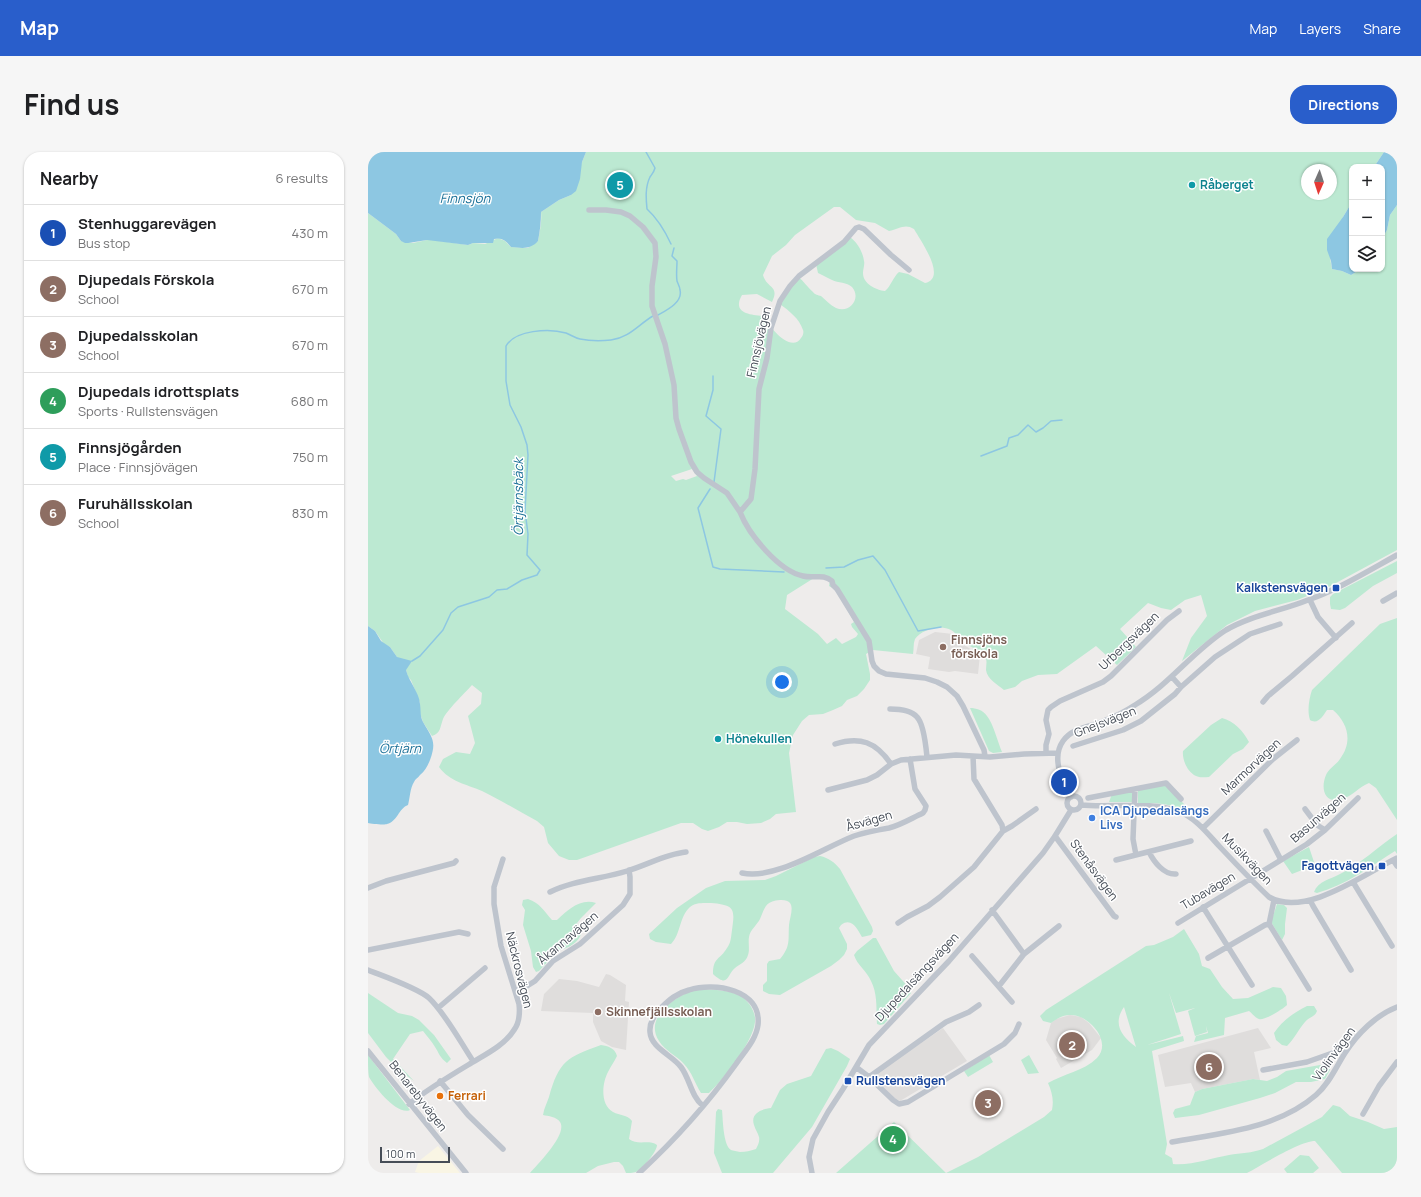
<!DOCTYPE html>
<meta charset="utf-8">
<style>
body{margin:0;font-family:Manrope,sans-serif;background:#f6f6f6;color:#202124}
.controls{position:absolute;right:12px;top:12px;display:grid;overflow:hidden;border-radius:8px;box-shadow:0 1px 3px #0004}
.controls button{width:36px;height:36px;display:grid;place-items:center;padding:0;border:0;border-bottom:1px solid #e0e0e0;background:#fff;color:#202124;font:20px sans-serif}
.compass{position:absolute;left:933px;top:12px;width:36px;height:36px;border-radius:50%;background:#fff;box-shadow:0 1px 3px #0004;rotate:183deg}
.scale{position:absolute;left:12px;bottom:10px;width:70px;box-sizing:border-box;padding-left:4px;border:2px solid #464d57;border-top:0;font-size:11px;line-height:14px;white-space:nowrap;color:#464d57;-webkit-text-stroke:3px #fff;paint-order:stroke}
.you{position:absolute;left:414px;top:530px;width:14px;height:14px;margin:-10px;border:3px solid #fff;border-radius:50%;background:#1a73e8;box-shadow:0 0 0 6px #1a73e833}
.badge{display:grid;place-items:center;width:26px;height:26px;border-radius:50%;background:#295ecb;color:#fff;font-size:13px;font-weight:700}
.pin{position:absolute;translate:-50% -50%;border:2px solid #fff;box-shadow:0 1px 4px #0006}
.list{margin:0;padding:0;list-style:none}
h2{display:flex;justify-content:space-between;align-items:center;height:52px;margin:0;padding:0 16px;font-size:17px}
h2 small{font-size:13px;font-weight:400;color:#757577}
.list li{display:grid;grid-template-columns:26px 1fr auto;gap:12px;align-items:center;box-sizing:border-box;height:56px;padding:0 16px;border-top:1px solid #e0e0e0}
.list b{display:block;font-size:15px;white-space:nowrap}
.list p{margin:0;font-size:13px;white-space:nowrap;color:#757577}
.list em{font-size:13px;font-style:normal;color:#757577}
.icon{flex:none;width:22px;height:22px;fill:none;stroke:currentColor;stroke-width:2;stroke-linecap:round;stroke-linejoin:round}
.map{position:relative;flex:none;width:1029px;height:1021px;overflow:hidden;border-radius:16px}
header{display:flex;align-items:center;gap:24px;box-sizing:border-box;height:56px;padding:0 20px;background:#295ecb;color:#fff}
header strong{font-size:19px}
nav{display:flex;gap:22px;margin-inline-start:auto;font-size:14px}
.intro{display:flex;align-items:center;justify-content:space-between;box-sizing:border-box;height:96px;padding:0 24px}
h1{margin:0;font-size:28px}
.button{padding:10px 18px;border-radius:16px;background:#295ecb;color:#fff;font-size:14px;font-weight:700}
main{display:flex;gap:24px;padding:0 24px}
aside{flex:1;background:#fff;border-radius:16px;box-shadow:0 1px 3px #0004}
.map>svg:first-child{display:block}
.commercial{fill:#f9f5e4}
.education{fill:#dfdddc}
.green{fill:#bce9d2;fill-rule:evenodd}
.water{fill:#8dc7e2}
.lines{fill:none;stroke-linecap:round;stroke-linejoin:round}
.stream{stroke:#8dc7e2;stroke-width:1.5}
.minor{stroke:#bec4cd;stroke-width:5.5}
.culture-dot{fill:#0f9aa8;stroke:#fff;stroke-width:1.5}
.transit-dot{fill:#1a4fb4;stroke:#fff;stroke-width:1.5}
.education-dot{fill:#8d6e63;stroke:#fff;stroke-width:1.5}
.shop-dot{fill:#3f7fe0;stroke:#fff;stroke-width:1.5}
.food-dot{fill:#e8710a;stroke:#fff;stroke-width:1.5}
.labels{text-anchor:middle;stroke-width:3;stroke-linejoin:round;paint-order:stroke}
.culture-label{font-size:12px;font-weight:bold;fill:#0d838f;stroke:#fff;text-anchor:start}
.street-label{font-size:12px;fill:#464d57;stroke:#fff}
.transit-label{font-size:12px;font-weight:bold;fill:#164399;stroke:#fff;text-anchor:end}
.education-label{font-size:12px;font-weight:bold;fill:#785e54;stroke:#fff;text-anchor:start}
.shop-label{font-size:12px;font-weight:bold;fill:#366cbe;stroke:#fff;text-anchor:start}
.food-label{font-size:12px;font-weight:bold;fill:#c56008;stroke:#fff;text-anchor:start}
.water-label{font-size:13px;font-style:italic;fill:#196f97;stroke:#fff}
</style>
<header>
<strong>Map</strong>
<nav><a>Map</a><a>Layers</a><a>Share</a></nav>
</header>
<div class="intro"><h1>Find us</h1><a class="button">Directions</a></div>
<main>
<aside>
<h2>Nearby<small>6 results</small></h2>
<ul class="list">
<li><span class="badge" style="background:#1a4fb4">1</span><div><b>Stenhuggarevägen</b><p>Bus stop</p></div><em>430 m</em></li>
<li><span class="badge" style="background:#8d6e63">2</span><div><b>Djupedals Förskola</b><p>School</p></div><em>670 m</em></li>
<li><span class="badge" style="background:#8d6e63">3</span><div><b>Djupedalsskolan</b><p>School</p></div><em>670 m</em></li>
<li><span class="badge" style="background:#2e9e5b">4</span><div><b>Djupedals idrottsplats</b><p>Sports · Rullstensvägen</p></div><em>680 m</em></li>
<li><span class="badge" style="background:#0f9aa8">5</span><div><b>Finnsjögården</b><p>Place · Finnsjövägen</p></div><em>750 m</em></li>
<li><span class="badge" style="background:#8d6e63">6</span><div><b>Furuhällsskolan</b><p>School</p></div><em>830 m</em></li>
</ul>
</aside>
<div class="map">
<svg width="1029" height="1021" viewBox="0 0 1029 1021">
<rect width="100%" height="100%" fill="#eeeceb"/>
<path class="commercial" d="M70 994 83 1010 92 1021H51L47 1020 51 1009Z"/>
<path class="education" d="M567 480 585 482 588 488 612 503 610 522 587 519 581 520 560 517 562 505 548 502 551 488Z
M238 822 242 823 258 833 257 849 261 850 258 898 244 895 233 889 225 870V861L173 859 176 842 191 827 209 829 231 835Z
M702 863 713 865 721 871 733 886 724 898 693 916 688 907 689 906 678 888 683 871 688 867Z
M575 876 599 909 532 949 526 946 505 924Z
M890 876 903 896 886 900 892 928 885 927 834 937 827 940 823 931 797 935 790 903Z"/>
<path class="green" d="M218 0H1016L1006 15H984V50L975 65 962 106 964 117 974 119 983 123 993 117H1014V87L1019 78 1022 63 1029 53V398L955 438 929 448 887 459 859 473 814 509 823 486 839 464 833 443 817 448 803 458 793 456 780 451 752 477 768 495 749 513 728 494 689 522 670 523 654 529 647 535 636 538C630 533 619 527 618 518 618 513 620 508 616 503 614 500 598 492 593 489 589 486 588 480 583 478 573 472 554 477 547 487 545 492 546 497 545 502L505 498 498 502 502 522V528L496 537 489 544 479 548 474 554 465 558 455 562 441 563 434 569 425 583 421 601 428 660 408 662 402 667 393 671 379 672 369 670H359L351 675 340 679 334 677 325 671H313L209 708H201L191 704 180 691 176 675 169 669C151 659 132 648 114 639 98 632 82 630 71 615L75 607 88 600 102 602 107 591 100 564 113 552 114 541 104 533C96 542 79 558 75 567 72 575 73 581 64 584L55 570 52 561V551L43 528 40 525 38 518 22 495 16 492 7 479 0 474V61L28 82 33 89 45 91 59 88H65L100 93 105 91 117 92 130 86 137 89 143 95 160 96 170 89C172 79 174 69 173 60L191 48 203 43 214 10ZM939 18H963V42H939ZM466 55H472L488 68 507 71 521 79C531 77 537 71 546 77 552 88 580 126 557 131L540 122 531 120C525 125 523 134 517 139 508 138 495 132 495 121 495 117 497 112 496 109 495 100 489 90 482 85L448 112 450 121C455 123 459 126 464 128 470 131 479 130 484 135 494 147 481 162 468 156 462 153 458 148 453 144 450 143 447 143 445 140 439 135 436 129 430 125L412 152C421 159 431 166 435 178 436 180 435 184 433 186 423 202 400 174 396 164 384 163 363 162 374 143L389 142 404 150C412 133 399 137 395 123L404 104 418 93 427 83ZM324 317 329 324 318 328 315 327 308 329 303 324ZM446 426 462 428 461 434 468 438 486 470 483 472 484 475 490 482 488 485 474 492 468 486 459 492 450 482 417 457 419 443Z
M1029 409V421L1005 434 977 456 972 458 963 457 962 452V445L965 442Z
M1029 466V668L1008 636 1001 631C991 635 984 644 975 647 957 653 952 637 958 623 961 616 968 613 972 607 985 590 980 571 965 558H959C955 564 950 573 942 568 939 559 941 547 944 538L1012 472Z
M602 556C608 556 615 558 619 564 625 571 630 591 634 600L625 601 621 599Z
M854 566C866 569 875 579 881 590L875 597 865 602 841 625C837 625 832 626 828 624 819 620 814 607 815 599L843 573Z
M797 633 824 660 823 663C805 651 792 651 770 651V638Z
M765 639V650H741L744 642Z
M1029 682V702L1027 699C1002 715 978 733 949 741L946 740C950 729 963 727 972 722 991 713 1011 694 1029 682Z
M941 695 947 713 924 722 915 709Z
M452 704C461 706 466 710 472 717L504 775 505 779 503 783 494 785C489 777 484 765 473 773L471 776 479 792V797L476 803 471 808 463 814 412 843 401 842 395 839V833L399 829V812L401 809 412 807C423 794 420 788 421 773 422 763 430 747 412 748 397 749 397 756 392 767 389 773 382 778 381 785 380 791 382 798 380 803 378 810 372 812 367 816 359 822 361 837 345 822 345 805 352 808 359 796 363 791 363 785 364 778 367 757 367 753 343 751 337 751 327 750 322 755 311 765 313 782 303 792L288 790 282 787 281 782 309 756 338 736 357 729 397 728 408 724 446 705Z
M160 747C172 751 176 759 184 768H189C200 758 212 746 228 751L213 766 209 771 211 777 213 781C212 790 197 799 188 798V801L171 819 168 820 165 815 163 799 155 773 157 758 154 753 155 748Z
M909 752 916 753 919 756 917 772V782L914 788 903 770Z
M816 777 831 802 834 814 842 817 854 835 865 847 880 846 905 835 913 836 918 844 919 853C915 857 896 869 891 867 887 866 884 861 881 859L857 866 856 883 826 890 828 884 840 881 838 874 839 880 827 884 820 859 827 856 808 861 801 841 813 882 779 893 815 884 816 889 784 899 799 992 797 1002 804 1006 805 1012C822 1014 844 1006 861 1003 873 1001 884 1001 895 997L954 965 965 953 972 955 982 964 1000 970 1016 977 1029 975V1021H974L947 989C932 989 894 1013 879 1021H468L526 970 578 1021 610 1005 676 965 684 958C686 948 684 940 680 931 695 922 716 919 729 906 745 889 720 862 702 863 695 863 688 867 683 871L675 869 672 864 678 858 778 794 786 793 805 785ZM756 855 768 895C754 885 744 872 756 855Z
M505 786H508L526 819 542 837 543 841 516 872 512 873 509 872C508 857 510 843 503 829 499 819 489 813 486 803L489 799Z
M328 837C344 838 359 837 373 844 377 846 379 850 382 853 385 858 388 864 387 870 385 890 356 927 341 941H333C327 932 324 920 316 912 308 903 297 899 291 889 275 864 309 844 328 837Z
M0 841 30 861 44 864 51 868 66 883 83 907 79 911C72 906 71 901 67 895 64 890 59 884 55 879L42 882 25 907 46 929 30 917 18 905 0 881Z
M939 854H946L949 859C947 865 941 865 937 870 930 878 927 886 919 894L914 893 908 888 906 881C914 869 925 861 939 854Z
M233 893C240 894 247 896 249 904 246 910 243 914 240 920 234 931 232 953 245 960 252 964 259 962 264 969L261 987C270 994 281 987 289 993 289 1000 274 1017 268 1020 265 1021 261 1021 258 1021L255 1014 251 1010H246L230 1014 218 1021H162C170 1012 200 982 192 970 189 965 180 964 175 963 176 956 179 951 181 945 191 909 199 905 233 893Z
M463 896 470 899 482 907 479 914 444 975 405 1021H354L346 1001 348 960 350 957 354 958C355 967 355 993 363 998 365 999 369 999 372 1000 378 1000 382 999 388 997 390 993 392 989 391 985 390 981 387 977 386 973 382 961 394 957 403 956L412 938 419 932 443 924 458 897Z
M0 903 42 958C30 964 7 936 1 925 0 920 0 909 0 903Z
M621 903 625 910 600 925 596 919Z
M661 903 671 921 660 922 653 908Z
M952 913H960L962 918 957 927 943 930H928L907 941 892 946 831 963 807 966 805 961 807 957 822 953 827 940 834 937 885 927 899 929 909 925 918 919Z
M932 1003 941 1004 951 1016 945 1021H919L916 1017Z"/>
<path class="water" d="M0 0H218L214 10 212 27 208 39 203 43 191 48 173 60C173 69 172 79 170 89 162 98 154 96 143 95 138 89 134 85 126 87L125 91H105L100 93 59 88 40 91H37L33 89 28 82 0 61Z
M1016 0H1029V53L1022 63 1019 78 1014 87V15H1006Z
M984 50V117H993L983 123 974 119 964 117 963 109 959 98V87L975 65Z
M0 474 7 479 13 489 22 495 29 505 44 509 38 518C41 530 51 540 52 552 53 559 52 564 55 570 64 586 69 589 62 608 60 613 57 619 52 623 50 626 47 627 46 630 42 636 42 646 40 653 31 656 29 670 19 672 17 673 3 672 0 671Z"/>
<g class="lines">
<path class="stream" d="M278 0 287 16C286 20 284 22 282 25 277 35 278 47 279 57 290 67 297 79 303 92
M290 163C299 158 315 150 312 138 312 135 310 132 309 129 308 123 309 115 309 109L304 104 306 96
M345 224V238L338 264 353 277 346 330
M613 304 639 294 641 286 650 283 660 273 668 280 675 276 683 269 694 268
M342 337 330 356 345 415 352 417 416 420
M458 416 476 415 490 408 505 404 517 418 550 479 573 475
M44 509 52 504 75 478 83 461 90 455 121 445 129 438 139 437 154 428 169 423 172 418 159 403 160 382 157 359 160 303 159 293 153 275 142 253 138 229V194C147 178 181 176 198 181 203 183 207 186 212 187 222 189 233 189 243 188 261 186 271 172 285 164"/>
<path class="minor" d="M221 58H238L253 60 262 64 275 75 287 91 288 105 284 134V154L297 192 306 233 308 266 311 277 323 310 329 320 336 326 359 341 372 360
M541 118 523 103 496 77 491 75 488 76 476 90 431 124 422 134 412 149 403 176 399 206 391 237 387 317 383 347 372 360C381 383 411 419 435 424 446 427 455 421 464 429L465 433 469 437 501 489 504 509 506 514 511 519 518 522 557 526 569 530 579 535 589 544 595 554 616 598 617 604
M942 448 950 465 968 486
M1015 449 1029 441
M804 525 813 535
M895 550 900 544 924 524 984 471
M522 557C530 557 543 558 549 565 556 572 558 595 559 605
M467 592C492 584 508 590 523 612
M705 594 755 578 773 569 807 542 813 535 847 505 882 482 912 472
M678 601V593L681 582 678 568 680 558 683 555 692 549 735 530 743 524 799 468 811 459
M605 604 606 627 634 673 635 679
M767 637 765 687 768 703
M460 638 499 628 509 623 523 612 533 608 588 603 622 605 656 602 689 601
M699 651a7 7 0 1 1 14 0a7 7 0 1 1-14 0Z
M703 645C694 629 683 606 695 589 705 575 723 575 738 568 748 564 758 559 767 553 801 533 825 499 858 478 884 463 913 459 940 448 971 437 1000 419 1029 403
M720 646 798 631 813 647
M713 653C742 656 783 649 810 659 828 666 840 682 852 695 868 712 884 729 901 745 937 766 996 722 1029 706
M937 657 949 673 957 678
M835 676 905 607 929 588
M898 679 913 708
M687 684 746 764 748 765
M781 700C786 710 796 723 808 722
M748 708 823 689
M1025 708 1029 714
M374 721C408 728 455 696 486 684 498 680 509 678 521 676 533 673 544 666 555 661L557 658 558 654 547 637 542 607
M985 730 1024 794
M0 736 18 729 86 711 88 709
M182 740C206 728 234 727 259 719 279 713 298 702 318 700
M942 748 945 754 983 818
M835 755 884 833
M624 758 656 802
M530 771 539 765 560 754 572 745 606 715 635 679 644 674 668 657
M810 771 939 692 957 678 990 646
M901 772 941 837
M901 772 906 748
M0 798 91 780 100 782
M604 804 644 850
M840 806 897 773 901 772
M0 818C15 824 50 836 61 846 77 861 93 891 105 909
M631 834 656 802 691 774
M147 839 159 834 167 829 185 809 212 792 255 753 262 742V725L261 718
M70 856 117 816
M0 899 98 1021
M488 915 501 925 525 948 531 952 540 950 636 892 647 881 651 872
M895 918 939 910 973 898 978 899
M501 925 578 870 601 860 611 853
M72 929 100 963 135 997
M41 952C60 937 80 925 100 913 116 903 136 894 146 878 152 870 152 861 151 852L133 794 126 752V735L135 707
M995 962 1011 934 1029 910
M804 990C853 981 909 977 948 943 961 932 968 915 977 901 989 882 1008 863 1029 855
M271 1021C307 988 340 951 368 912 376 900 388 888 390 873 394 837 346 830 321 838 309 841 301 848 293 856 287 863 281 870 282 880 283 896 304 903 313 915 322 927 323 944 335 954
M444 1021 441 1005 445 987 460 960 475 937 501 893 581 809 641 740 675 701 687 684 703 658"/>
</g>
<g class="culture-dot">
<circle cx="824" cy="33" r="4"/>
<circle cx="350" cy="587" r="4"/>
</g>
<g class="transit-dot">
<rect x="964" y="432" width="8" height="8" rx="2"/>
<rect x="1010" y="710" width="8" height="8" rx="2"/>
<rect x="476" y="925" width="8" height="8" rx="2"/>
</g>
<g class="education-dot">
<circle cx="575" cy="495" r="4"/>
<circle cx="230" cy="860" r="4"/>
</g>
<circle class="shop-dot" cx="724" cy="666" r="4"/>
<circle class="food-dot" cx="72" cy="944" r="4"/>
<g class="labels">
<g class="culture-label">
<text x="832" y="37">Råberget</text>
<text x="358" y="591">Hönekullen</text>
</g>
<g class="street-label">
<text transform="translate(391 190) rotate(-77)" y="4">Finnsjövägen</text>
<text transform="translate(761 489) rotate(-44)" y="4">Urbergsvägen</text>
<text transform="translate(737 570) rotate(-21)" y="4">Gnejsvägen</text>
<text transform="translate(883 615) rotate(-43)" y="4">Marmorvägen</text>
<text transform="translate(950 666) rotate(-41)" y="4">Basunvägen</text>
<text transform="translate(501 669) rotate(-16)" y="4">Åsvägen</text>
<text transform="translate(879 707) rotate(46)" y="4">Musikvägen</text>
<text transform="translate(726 718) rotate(54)" y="4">Stenåsvägen</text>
<text transform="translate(840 739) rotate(-31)" y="4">Tubavägen</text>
<text transform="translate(200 786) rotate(-40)" y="4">Åkannavägen</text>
<text transform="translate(151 818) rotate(76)" y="4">Näckrosvägen</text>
<text transform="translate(549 825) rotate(-47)" y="4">Djupedalsängsvägen</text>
<text transform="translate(966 902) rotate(-54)" y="4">Violinvägen</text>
<text transform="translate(50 944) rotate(52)" y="4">Benarebyvägen</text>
</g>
<g class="transit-label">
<text x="960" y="440">Kalkstensvägen</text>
<text x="1006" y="718">Fagottvägen</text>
<text x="488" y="933" text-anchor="start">Rullstensvägen</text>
</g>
<g class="education-label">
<text x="583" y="492">Finnsjöns<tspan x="583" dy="14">förskola</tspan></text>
<text x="238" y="864">Skinnefjällsskolan</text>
</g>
<g class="shop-label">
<text x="732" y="663">ICA Djupedalsängs<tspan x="732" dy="14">Livs</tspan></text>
</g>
<g class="food-label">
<text x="80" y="948">Ferrari</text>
</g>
<g class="water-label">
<text x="97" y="51">Finnsjön</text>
<text transform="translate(150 345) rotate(-90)" y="5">Örtjärnsbäck</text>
<text x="32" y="601">Örtjärn</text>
</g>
</g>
</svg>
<div class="controls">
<button>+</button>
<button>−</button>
<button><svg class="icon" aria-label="layers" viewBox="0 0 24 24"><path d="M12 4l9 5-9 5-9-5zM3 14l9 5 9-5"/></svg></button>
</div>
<svg class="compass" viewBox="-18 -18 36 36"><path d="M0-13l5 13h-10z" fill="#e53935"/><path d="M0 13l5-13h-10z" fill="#757577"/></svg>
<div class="scale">100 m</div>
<div class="you"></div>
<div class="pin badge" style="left:696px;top:630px;background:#1a4fb4">1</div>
<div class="pin badge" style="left:704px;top:893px;background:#8d6e63">2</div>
<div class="pin badge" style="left:620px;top:951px;background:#8d6e63">3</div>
<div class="pin badge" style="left:525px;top:987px;background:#2e9e5b">4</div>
<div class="pin badge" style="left:252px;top:33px;background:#0f9aa8">5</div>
<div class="pin badge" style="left:841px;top:915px;background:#8d6e63">6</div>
</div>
</main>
